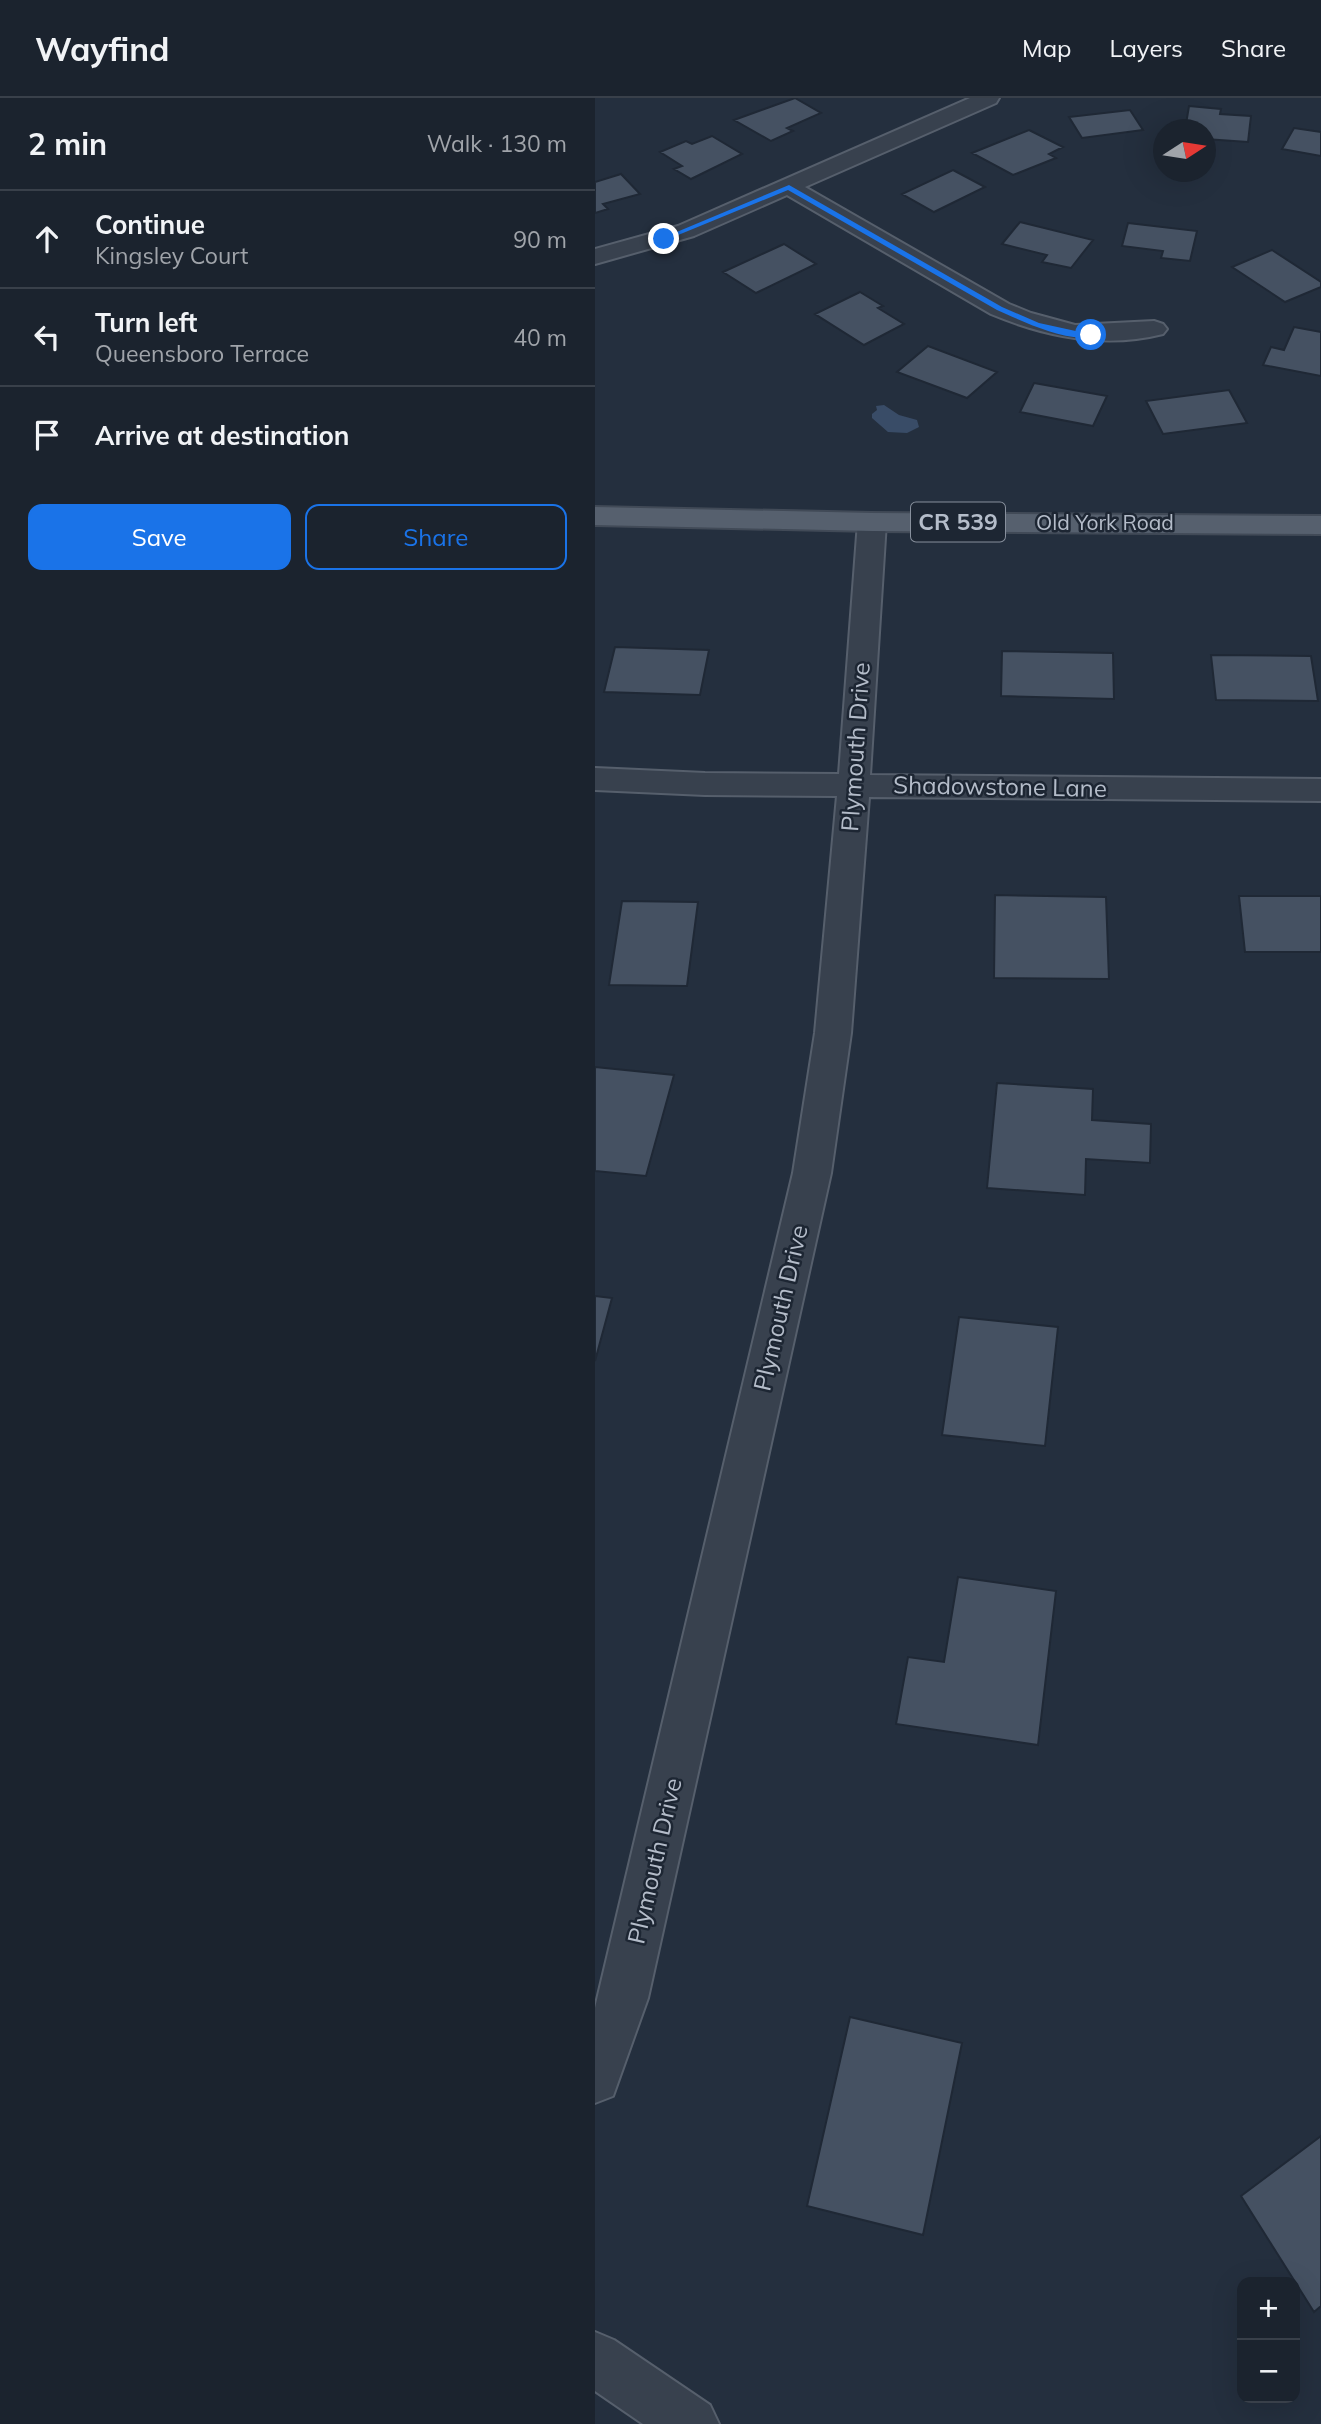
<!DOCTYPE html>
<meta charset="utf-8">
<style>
body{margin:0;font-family:Mulish,sans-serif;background:#242b36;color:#f1f3f6}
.controls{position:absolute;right:21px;bottom:21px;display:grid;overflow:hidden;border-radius:14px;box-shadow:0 7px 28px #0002}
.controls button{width:63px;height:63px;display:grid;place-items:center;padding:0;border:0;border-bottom:2px solid #39404a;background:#1b232e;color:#f1f3f6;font:35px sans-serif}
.compass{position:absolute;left:558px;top:21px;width:63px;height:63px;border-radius:50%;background:#1b232e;box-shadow:0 7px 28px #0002;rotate:78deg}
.stop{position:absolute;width:21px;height:21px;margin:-16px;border:5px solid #1a73e8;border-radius:50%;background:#fff}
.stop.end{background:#1a73e8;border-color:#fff;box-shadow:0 2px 7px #0008}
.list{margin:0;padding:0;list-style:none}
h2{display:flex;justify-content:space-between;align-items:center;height:91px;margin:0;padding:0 28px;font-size:30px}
h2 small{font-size:23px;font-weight:400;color:#a0a4aa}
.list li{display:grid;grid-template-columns:46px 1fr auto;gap:21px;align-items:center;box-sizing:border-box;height:98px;padding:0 28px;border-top:2px solid #39404a}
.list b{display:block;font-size:26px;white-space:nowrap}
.list p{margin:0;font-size:23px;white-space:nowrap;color:#a0a4aa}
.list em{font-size:23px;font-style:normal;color:#a0a4aa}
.actions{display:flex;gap:14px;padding:21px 28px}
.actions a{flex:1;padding:16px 0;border:2px solid #1a73e8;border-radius:14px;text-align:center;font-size:24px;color:#1a73e8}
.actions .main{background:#1a73e8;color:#fff}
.icon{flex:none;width:38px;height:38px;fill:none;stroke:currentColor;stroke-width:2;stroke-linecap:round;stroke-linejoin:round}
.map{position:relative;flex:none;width:726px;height:2326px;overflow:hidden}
header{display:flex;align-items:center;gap:42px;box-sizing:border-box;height:98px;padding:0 35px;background:#1b232e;border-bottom:2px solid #39404a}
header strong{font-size:33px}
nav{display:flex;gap:38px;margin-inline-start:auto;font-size:24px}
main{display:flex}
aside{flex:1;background:#1b232e}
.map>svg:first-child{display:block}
.water{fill:#394c67}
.building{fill:#455162;stroke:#1f2835;stroke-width:2}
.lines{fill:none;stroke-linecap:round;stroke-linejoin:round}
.minor-casing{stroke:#565f6c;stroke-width:4}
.major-casing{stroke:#414a57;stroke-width:4}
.minor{fill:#38414e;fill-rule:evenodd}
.major{fill:#56606e;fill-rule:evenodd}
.route{fill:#1a73e8}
.labels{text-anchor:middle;stroke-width:5;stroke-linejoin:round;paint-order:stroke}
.far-street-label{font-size:21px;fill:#b4bcc9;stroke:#1d2633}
.shield{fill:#1d2633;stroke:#878f9c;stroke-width:2}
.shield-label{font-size:23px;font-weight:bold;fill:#b4bcc9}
.street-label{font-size:24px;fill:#b4bcc9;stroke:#1d2633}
</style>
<header>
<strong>Wayfind</strong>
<nav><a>Map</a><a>Layers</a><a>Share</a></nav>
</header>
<main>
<aside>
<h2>2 min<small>Walk · 130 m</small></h2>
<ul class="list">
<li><svg class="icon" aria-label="ahead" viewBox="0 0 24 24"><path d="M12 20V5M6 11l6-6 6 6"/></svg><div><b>Continue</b><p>Kingsley Court</p></div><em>90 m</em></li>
<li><svg class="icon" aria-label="left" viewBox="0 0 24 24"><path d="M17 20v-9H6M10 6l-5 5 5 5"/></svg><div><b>Turn left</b><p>Queensboro Terrace</p></div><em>40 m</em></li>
<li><svg class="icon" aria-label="arrive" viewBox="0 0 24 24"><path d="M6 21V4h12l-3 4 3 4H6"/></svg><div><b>Arrive at destination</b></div></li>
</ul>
<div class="actions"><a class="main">Save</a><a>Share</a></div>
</aside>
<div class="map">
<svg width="726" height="2326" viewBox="0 0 726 2326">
<rect width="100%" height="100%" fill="#242f3e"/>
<path class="water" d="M289 307 304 317 322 322 324 329 312 335 293 334 277 320V316L282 312 281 308Z"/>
<path class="building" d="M200 0 226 15 192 30 198 33 176 43 139 22Z
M594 8 626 11 625 16 656 18 653 44 610 41V32H590Z
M535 12 548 32 487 40 474 19Z
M699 30 726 34V58L687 51Z
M434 32 468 49 454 56 461 60 418 77 377 55Z
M117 38 147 56 96 81 79 71 87 68 65 54 91 43 97 46Z
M358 72 390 89 339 114 307 96Z
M26 76 45 96 8 106 13 111 0 115V84Z
M425 124 498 142 476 170 447 164 452 157 407 146Z
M533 125 602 133 595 163 566 160 568 153 527 148Z
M189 146 221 166 161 195 128 174Z
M677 152 726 184V189L690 204 637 169Z
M265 194 288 208 283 210 309 226 269 247 220 216Z
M699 229 726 234V278L668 267 676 249 689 252Z
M333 248 402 274 372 300 302 274Z
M439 285 512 298 498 328 425 314Z
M634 292 652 325 568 336 551 303Z
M20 549 114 552 105 597 9 594Z
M407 553 518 555 519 601 406 598Z
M616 557 716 558 723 603 621 602Z
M400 797 511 799 514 881 399 880Z
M644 798H726V854H650Z
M27 803 103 804 92 888 14 887Z
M0 969 79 977 51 1078 0 1073Z
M402 985 498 991 497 1022 556 1026 555 1065 491 1061 490 1097 392 1090Z
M0 1198 17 1200 0 1263Z
M364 1219 463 1229 450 1348 347 1337Z
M363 1479 461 1493 443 1647 301 1626 313 1559 349 1564Z
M255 1919 367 1945 328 2137 212 2108Z
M726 2038V2208L719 2214 646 2098Z"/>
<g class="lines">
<defs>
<path id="minor" d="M375 0H404L401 5 210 89 414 206 436 215 480 227 559 223 568 226 572 231 568 236C509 251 451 239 396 216L192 97 99 138 0 166V151L83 128Z
M277 415 287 418 291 424 275 677 726 681V703L274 699 256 935 236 1075 53 1900 18 1998 0 2005V1910L198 1075 220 935 242 698 110 697 0 692V670L110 675 244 676 263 424 267 418Z
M0 2234 19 2242 115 2307 124 2326H48L0 2293Z"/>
<path id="major" d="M0 409 277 415 726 418V436L277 433 0 427Z"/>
</defs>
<use href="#minor" class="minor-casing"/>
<use href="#major" class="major-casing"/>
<use href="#minor" class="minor"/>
<use href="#major" class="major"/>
</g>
<path class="route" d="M194 87 407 209 444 225 499 237C476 247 425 222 402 212L193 92 71 142 65 141Z"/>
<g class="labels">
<g class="far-street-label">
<text x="510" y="432">Old York Road</text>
</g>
<rect class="shield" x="316" y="404.5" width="94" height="39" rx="5"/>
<g class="shield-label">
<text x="363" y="432">CR 539</text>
</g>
<g class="street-label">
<text transform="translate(261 649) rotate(-86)" y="8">Plymouth Drive</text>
<text transform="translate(405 689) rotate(1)" y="8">Shadowstone Lane</text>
<text transform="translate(186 1210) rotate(-77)" y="8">Plymouth Drive</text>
<text transform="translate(60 1763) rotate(-77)" y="8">Plymouth Drive</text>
</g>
</g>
</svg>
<div class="controls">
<button>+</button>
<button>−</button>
</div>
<svg class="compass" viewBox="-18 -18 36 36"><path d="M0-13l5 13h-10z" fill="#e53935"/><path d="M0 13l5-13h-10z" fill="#a0a4aa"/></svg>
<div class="stop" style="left:496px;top:237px"></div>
<div class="stop end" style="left:69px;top:141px"></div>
</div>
</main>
